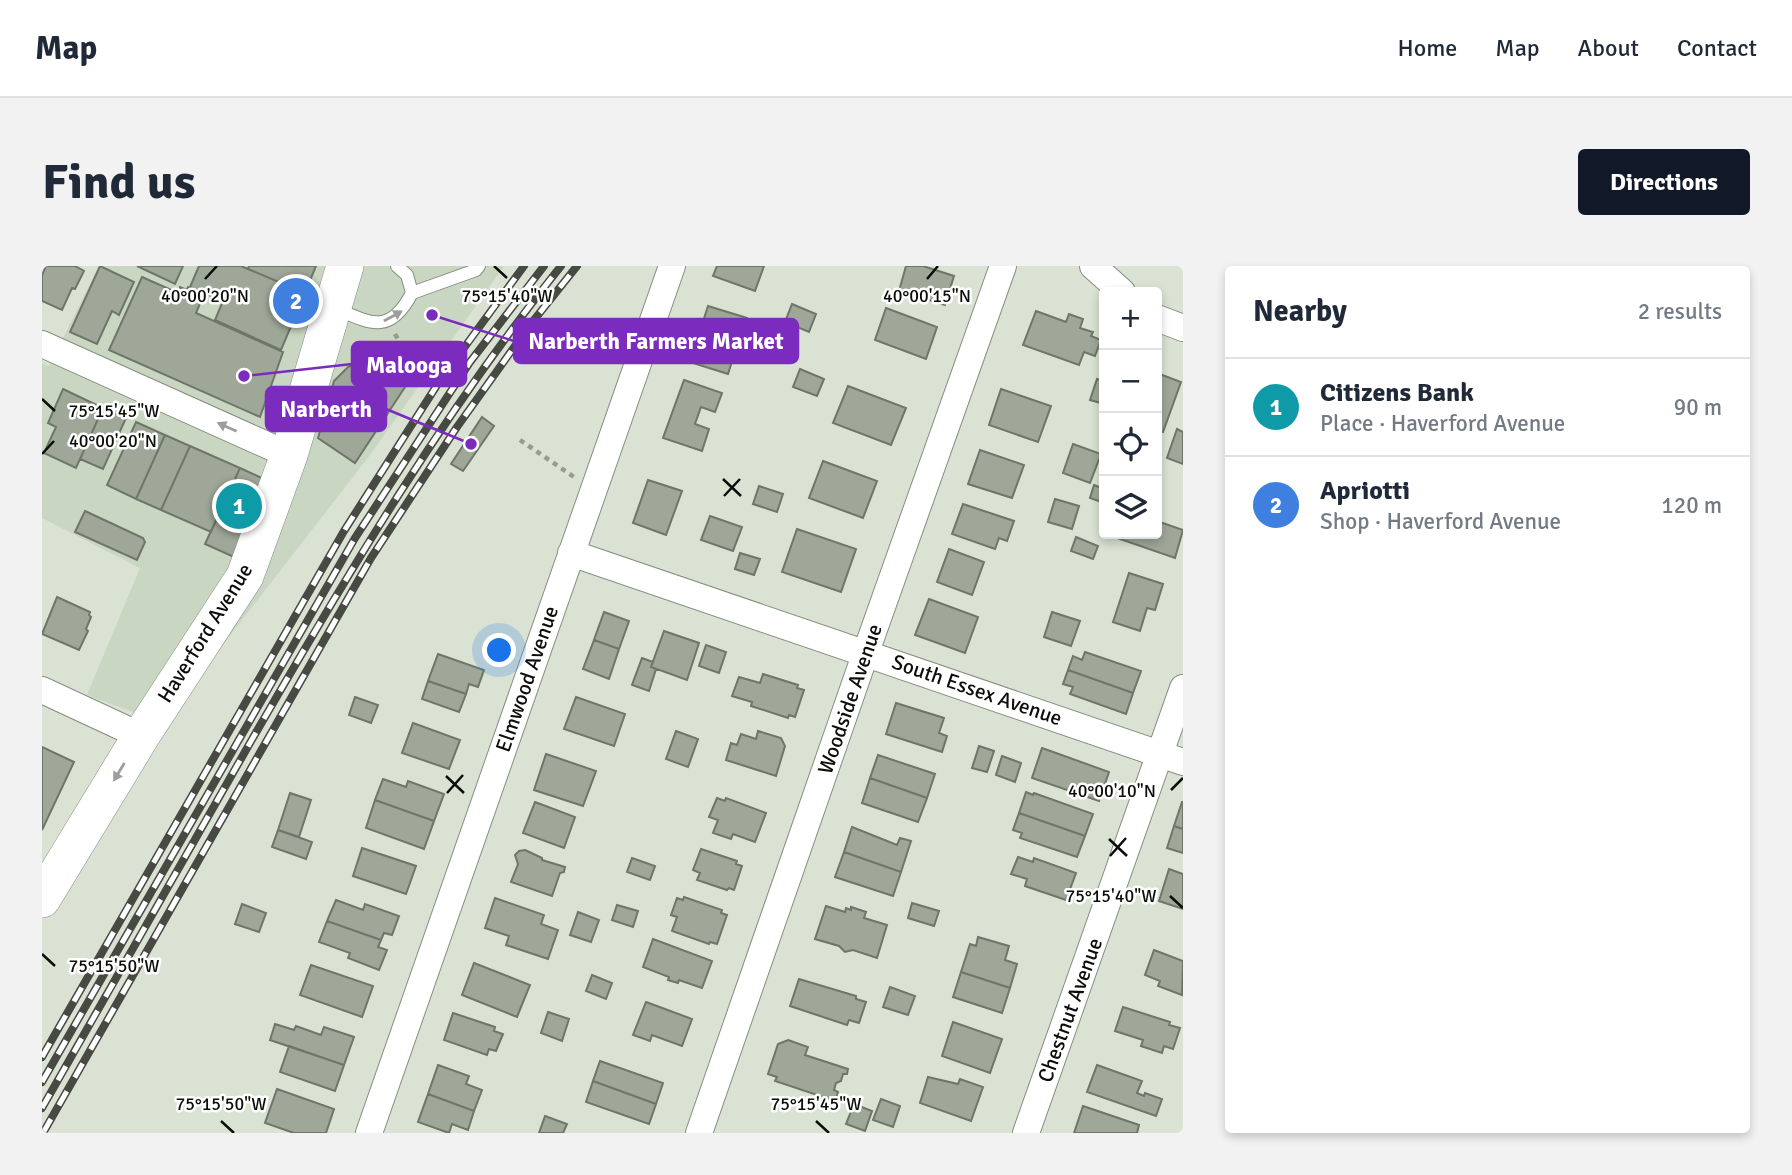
<!DOCTYPE html>
<meta charset="utf-8">
<style>
body{margin:0;font-family:Signika,sans-serif;background:#f2f2f3;color:#1f2937}
.controls{position:absolute;right:21px;top:21px;display:grid;overflow:hidden;border-radius:7px;box-shadow:0 4px 10px #0003}
.controls button{width:63px;height:63px;display:grid;place-items:center;padding:0;border:0;border-bottom:2px solid #e0e1e3;background:#fff;color:#1f2937;font:35px sans-serif}
.you{position:absolute;left:458px;top:385px;width:24px;height:24px;margin:-18px;border:5px solid #fff;border-radius:50%;background:#1a73e8;box-shadow:0 0 0 10px #1a73e833}
.badge{display:grid;place-items:center;width:46px;height:46px;border-radius:50%;background:#111827;color:#fff;font-size:23px;font-weight:700}
.pin{position:absolute;translate:-50% -50%;border:4px solid #fff;box-shadow:0 2px 7px #0006}
.list{margin:0;padding:0;list-style:none}
h2{display:flex;justify-content:space-between;align-items:center;height:91px;margin:0;padding:0 28px;font-size:30px}
h2 small{font-size:23px;font-weight:400;color:#747a83}
.list li{display:grid;grid-template-columns:46px 1fr auto;gap:21px;align-items:center;box-sizing:border-box;height:98px;padding:0 28px;border-top:2px solid #e0e1e3}
.list b{display:block;font-size:26px;white-space:nowrap}
.list p{margin:0;font-size:23px;white-space:nowrap;color:#747a83}
.list em{font-size:23px;font-style:normal;color:#747a83}
.icon{flex:none;width:38px;height:38px;fill:none;stroke:currentColor;stroke-width:2;stroke-linecap:round;stroke-linejoin:round}
.map{position:relative;flex:none;width:1141px;height:867px;overflow:hidden;border-radius:7px}
header{display:flex;align-items:center;gap:42px;box-sizing:border-box;height:98px;padding:0 35px;background:#fff;border-bottom:2px solid #e0e1e3}
header strong{font-size:33px}
nav{display:flex;gap:38px;margin-inline-start:auto;font-size:24px}
.intro{display:flex;align-items:center;justify-content:space-between;box-sizing:border-box;height:168px;padding:0 42px}
h1{margin:0;font-size:49px}
.button{padding:18px 32px;border-radius:7px;background:#111827;color:#fff;font-size:24px;font-weight:700}
main{display:flex;gap:42px;padding:0 42px}
aside{flex:1;background:#fff;border-radius:7px;box-shadow:0 4px 10px #0003}
.map>svg:first-child{display:block}
.built{fill:#c9d6c1}
.building{fill:#9ea798;stroke:#6e7669;stroke-width:2}
.lines{fill:none;stroke-linecap:round;stroke-linejoin:round}
.lane-casing{stroke:#868e80;stroke-width:14}
.street-casing{stroke:#868e80;stroke-width:28}
.secondary-casing{stroke:#868e80;stroke-width:38}
.path{stroke:#959c90;stroke-width:4.5;stroke-dasharray:5 5;stroke-linecap:butt}
.lane{stroke:#fff;stroke-width:12}
.street{stroke:#fff;stroke-width:26}
.secondary{stroke:#fff;stroke-width:37}
.rail-casing{stroke:#464a43;stroke-width:8}
.rail{stroke:#fff;stroke-width:5;stroke-dasharray:16;stroke-linecap:butt}
.oneway{fill:#9d9e9c}
.ticks{fill:none;stroke:#0a0d08;stroke-width:2.5}
.labels{text-anchor:middle;stroke-width:5;stroke-linejoin:round;paint-order:stroke}
.street-label{font-size:21px;fill:#0a0d08;stroke:#fff}
.ticks-label{font-size:18px;text-anchor:middle;fill:#0a0d08;stroke:#fff;stroke-width:5;stroke-linejoin:round;paint-order:stroke}
.leader{fill:none;stroke:#7b2cbf;stroke-width:2.5}
.callout-dot{fill:#7b2cbf;stroke:#fff;stroke-width:2.5}
.callout{fill:#7b2cbf;stroke:#7b2cbf;stroke-width:2.5}
.callout-label{font-size:23px;text-anchor:middle;font-weight:bold;fill:#fff}
</style>
<header>
<strong>Map</strong>
<nav><a>Home</a><a>Map</a><a>About</a><a>Contact</a></nav>
</header>
<div class="intro"><h1>Find us</h1><a class="button">Directions</a></div>
<main>
<div class="map">
<svg width="1141" height="867" viewBox="0 0 1141 867">
<rect width="100%" height="100%" fill="#d9e2d3"/>
<path class="built" d="M57 0H462L328 189 120 457 45 429 98 302 0 252V97L7 100Z"/>
<path class="building" d="M4 0H33L42 5 33 23 30 22 20 44 0 35V9Z
M58 0 92 16 77 49 70 45 55 78 28 66Z
M95 0H141L133 18Z
M157 0H199L263 27 239 84 173 54 181 35 148 21Z
M207 0H274L263 27 206 3Z
M675 0H722L713 25 671 10Z
M864 0H881L912 10 903 39 857 25Z
M100 11 136 27 138 21 145 24 146 21 162 28 154 47 241 86 218 151 67 84Z
M750 38 774 48 767 66 743 56Z
M666 40 705 52 698 73 686 69 681 85 692 89 686 108 648 96Z
M844 42 895 61 884 93 833 74Z
M994 45 1024 56 1027 48 1041 53 1038 62 1051 66 1049 70 1059 74 1053 90 1042 86 1037 99 981 79Z
M321 94 340 96 367 115 313 197 276 172 292 115 306 101Z
M758 103 782 113 775 130 751 121Z
M1115 107 1139 116 1121 166 1115 164Z
M1055 113 1062 115V138L1048 134Z
M642 114 680 127 673 146 659 141 653 158 667 163 660 185 621 172Z
M806 120 864 142 849 179 791 157Z
M21 123 61 142 34 202 2 187 14 161 6 157Z
M959 123 1009 140 996 176 947 159Z
M61 142 84 152 61 203 38 193Z
M440 151 452 160 421 205 409 198Z
M94 156 123 169 94 233 65 219Z
M1135 163 1141 166V198L1125 192Z
M123 169 148 180 119 244 94 233Z
M1031 178 1059 188 1048 217 1021 207Z
M148 180 198 202 169 266 119 244Z
M938 184 982 199 970 232 926 218Z
M781 195 835 215 821 252 767 232Z
M198 202 222 213 194 292 163 278Z
M606 214 640 225 624 269 591 257Z
M1052 219 1062 223V237L1048 232Z
M717 220 741 228 735 246 711 238Z
M1013 233 1037 240 1030 263 1006 256Z
M921 238 972 255 965 275 957 272 953 283 910 268Z
M43 245 101 272 103 276 95 294 33 266Z
M668 250 700 261 691 285 659 274Z
M1115 255 1141 264 1133 292 1072 271 1073 268H1115Z
M755 263 814 283 799 326 740 306Z
M1034 271 1056 280 1051 293 1029 285Z
M907 283 942 296 930 329 895 316Z
M698 287 718 293 712 309 693 303Z
M1087 307 1121 318 1113 344 1105 342 1098 365 1071 356Z
M15 331 48 346 47 349 49 351 44 363 46 365 37 384 0 368Z
M887 333 936 351 923 387 873 369Z
M562 346 587 355 577 383 552 374Z
M1010 346 1038 355 1029 380 1002 371Z
M622 365 657 377 645 414 609 401Z
M552 374 577 383 567 413 541 403Z
M664 379 684 386 677 407 657 400Z
M1043 386 1099 405 1091 427 1026 404 1031 390 1040 394Z
M396 388 442 404 436 421 427 418 424 428 386 415Z
M600 392 611 396 609 401 614 403 607 425 590 419Z
M1026 404 1091 427 1084 448 1028 428 1031 421 1021 418Z
M721 408 756 419 755 422 762 424 753 451 747 449 746 452 709 440 710 436 690 430 697 411 718 417Z
M386 415 424 428 417 446 380 433Z
M313 431 336 439 329 457 307 449Z
M534 431 583 448 572 480 522 463Z
M854 437 902 452 897 467 905 470 900 486 844 468Z
M371 457 418 474 407 503 360 487Z
M634 465 656 473 646 501 624 493Z
M716 465 739 472 743 480 734 510 684 494 689 477 695 479 699 468 714 473Z
M937 480 952 485 945 506 930 502Z
M0 481 32 496 0 564Z
M1000 482 1067 506 1057 535 990 512Z
M504 488 554 505 541 540 492 524Z
M836 489 893 508 885 532 828 512Z
M960 490 979 497 973 516 954 509Z
M828 512 885 532 876 556 820 537Z
M341 513 364 521 366 515 402 528 392 555 333 534Z
M984 526 991 529 992 527 1051 548 1043 570 977 547Z
M248 527 269 534 257 571 236 564Z
M675 532 683 535 684 532 724 547 713 576 691 568 689 573 671 567 676 554 667 551Z
M333 534 392 555 382 583 324 562Z
M493 536 533 551 522 582 481 567Z
M1140 536H1141V563L1132 560Z
M977 547 1043 570 1035 591 978 572 980 567 971 564Z
M1132 560 1141 563V587L1125 582Z
M810 561 855 579 858 572 869 575 859 606 802 586Z
M236 564 270 576 264 593 230 581Z
M320 582 374 600 364 628 311 610Z
M659 583 695 595 694 598 700 600 692 624 687 622 685 624 655 614 658 607 651 604Z
M483 584 500 592V594L523 601 522 606 518 607 510 630 469 616 476 598 473 589 477 585Z
M802 586 859 606 851 630 793 611Z
M976 591 991 596 992 592 1034 607 1024 634 983 620 985 613 969 608Z
M590 592 613 600 608 614 585 606Z
M1127 603 1141 608V643L1117 635Z
M642 631 680 644 679 647 685 649 675 678 668 676 667 678 630 665 635 651 629 649 635 632 641 634Z
M453 632 502 649 499 658 516 664 506 693 464 679 467 670 443 662Z
M294 634 321 644 323 638 357 650 350 669 342 667 339 674 285 655Z
M870 637 897 645 892 660 866 652Z
M200 638 224 647 217 666 193 658Z
M575 639 596 645 591 661 570 654Z
M784 640 803 646 804 642 809 644V641L824 646 822 652 845 659 835 692 811 684 803 686 797 680 773 673Z
M536 646 557 654 549 676 528 669Z
M285 655 339 674 336 681 345 684 337 704 306 692 308 687 277 676Z
M936 671 967 680 963 694 975 698 968 722 919 706 928 678 934 680Z
M611 673 670 695 660 722 637 714 636 717 626 714 627 711 601 701Z
M1112 684 1141 695 1140 729 1116 720 1118 715 1103 709Z
M432 697 488 719 475 751 420 729Z
M269 699 331 720 320 751 258 729Z
M919 706 968 722 960 747 911 731Z
M550 709 570 717 564 733 544 725Z
M757 713 814 730V733L824 736 817 757 807 754 805 759 748 740Z
M848 721 873 730 866 749 841 741Z
M604 736 650 753 640 780 610 769 608 775 591 769Z
M1081 741 1128 756 1127 759 1138 762 1131 783 1122 780 1120 787 1099 780 1101 774 1073 765Z
M506 746 527 753 520 775 499 767Z
M411 747 453 761 452 765 461 768 454 785 447 783 445 789 402 774Z
M911 756 960 773 948 807 900 790Z
M233 758 252 764 254 760 279 769 282 761 312 771 302 799 228 774Z
M746 774 766 781 763 789 806 803 805 808H801L799 815 794 817 792 824 796 826 793 835 733 815 735 811 726 808 736 778Z
M247 780 302 799 293 825 238 806Z
M558 795 621 817 614 838 551 815Z
M396 799 427 810 424 818 440 824 432 845 386 828Z
M1055 799 1100 815 1095 827 1102 830 1103 827 1120 833 1114 850 1045 826Z
M886 811 916 818 918 813 941 821 929 855 878 837Z
M551 815 614 838 607 858 544 836Z
M235 823 292 843 284 867H252L223 857Z
M386 828 432 845 426 864 410 858 407 867 376 856Z
M839 833 858 840 851 861 831 854Z
M812 838 830 845 823 865 804 858Z
M1041 840 1097 859 1095 867H1032Z
M503 850 525 858 521 867H497Z"/>
<g class="lines">
<defs>
<path id="lane" d="M370 27 434 4 437 0
M293 42C329 58 348 69 370 27L365 9 355 0"/>
<path id="street" d="M1051 0 1080 26
M1115 52 1141 62
M0 78 247 189
M529 287 1141 496
M0 424 99 470
M327 867 630 0
M657 867 824 386 961 0
M984 867 1141 422"/>
<path id="secondary" d="M0 633 99 470 203 310 247 189 303 0"/>
</defs>
<use href="#lane" class="lane-casing"/>
<use href="#street" class="street-casing"/>
<use href="#secondary" class="secondary-casing"/>
<path class="path" d="M428 24 442 35
M353 68 371 100
M478 174 532 211"/>
<use href="#lane" class="lane"/>
<use href="#street" class="street"/>
<use href="#secondary" class="secondary"/>
<defs>
<path id="rail" d="M0 791 302 265 397 116 482 0
M0 816 313 272 428 96 502 0
M0 842C71 718 141 594 212 470 306 307 401 147 519 0
M1 867 329 292 415 161 488 59 535 0"/>
</defs>
<use href="#rail" class="rail-casing"/>
<use href="#rail" class="rail"/>
</g>
<defs><path id="oneway-solid" d="M-6-.8H1V-3.2L6.5 0L1 3.2V.8H-6Z" transform="scale(1.75)"/></defs>
<g class="oneway">
<use href="#oneway-solid" transform="translate(351 50) rotate(-29)"/>
<use href="#oneway-solid" transform="translate(185 161) rotate(-156)"/>
<use href="#oneway-solid" transform="translate(77 506) rotate(121)"/>
</g>
<path class="ticks" d="M452 0 465 12M163 13 175 0M885 13 896 0M0 133 13 145M0 188 12 175M681 213 699 230M682 230 698 213M404 510 422 527M1129 524 1141 512M405 527 421 509M1067 573 1085 590M1068 590 1084 572M1128 630 1141 642M0 688 13 700M179 855 192 867M774 855 787 867"/>
<g class="labels">
<g class="street-label">
<text transform="translate(163 367) rotate(-58)" y="7">Haverford Avenue</text>
<text transform="translate(485 413) rotate(-71)" y="7">Elmwood Avenue</text>
<text transform="translate(935 424) rotate(19)" y="7">South Essex Avenue</text>
<text transform="translate(808 433) rotate(-71)" y="7">Woodside Avenue</text>
<text transform="translate(1028 744) rotate(-70)" y="7">Chestnut Avenue</text>
</g>
</g>
<g class="ticks-label">
<text x="465" y="36">75°15'40"W</text>
<text x="163" y="36">40°00'20"N</text>
<text x="885" y="36">40°00'15"N</text>
<text x="72" y="151">75°15'45"W</text>
<text x="71" y="181">40°00'20"N</text>
<text x="1070" y="531">40°00'10"N</text>
<text x="1069" y="636">75°15'40"W</text>
<text x="72" y="706">75°15'50"W</text>
<text x="179" y="844">75°15'50"W</text>
<text x="774" y="844">75°15'45"W</text>
</g>
<path class="leader" d="M390 49L472 75M202 110L310 98M429 178L344 143"/>
<g class="callout-dot">
<circle cx="390" cy="49" r="7"/>
<circle cx="202" cy="110" r="7"/>
<circle cx="429" cy="178" r="7"/>
</g>
<g class="callout">
<rect x="472" y="53" width="284" height="44" rx="7"/>
<rect x="310" y="76" width="114" height="44" rx="7"/>
<rect x="224" y="121" width="120" height="44" rx="7"/>
</g>
<g class="callout-label">
<text x="614" y="83">Narberth Farmers Market</text>
<text x="367" y="107">Malooga</text>
<text x="284" y="151">Narberth</text>
</g>
</svg>
<div class="controls">
<button>+</button>
<button>−</button>
<button><svg class="icon" aria-label="locate" viewBox="0 0 24 24"><circle cx="12" cy="12" r="6"/><path d="M12 2v4M12 18v4M2 12h4M18 12h4"/></svg></button>
<button><svg class="icon" aria-label="layers" viewBox="0 0 24 24"><path d="M12 4l9 5-9 5-9-5zM3 14l9 5 9-5"/></svg></button>
</div>
<div class="you"></div>
<div class="pin badge" style="left:197px;top:240px;background:#0f9aa8">1</div>
<div class="pin badge" style="left:254px;top:35px;background:#3f7fe0">2</div>
</div>
<aside>
<h2>Nearby<small>2 results</small></h2>
<ul class="list">
<li><span class="badge" style="background:#0f9aa8">1</span><div><b>Citizens Bank</b><p>Place · Haverford Avenue</p></div><em>90 m</em></li>
<li><span class="badge" style="background:#3f7fe0">2</span><div><b>Apriotti</b><p>Shop · Haverford Avenue</p></div><em>120 m</em></li>
</ul>
</aside>
</main>
